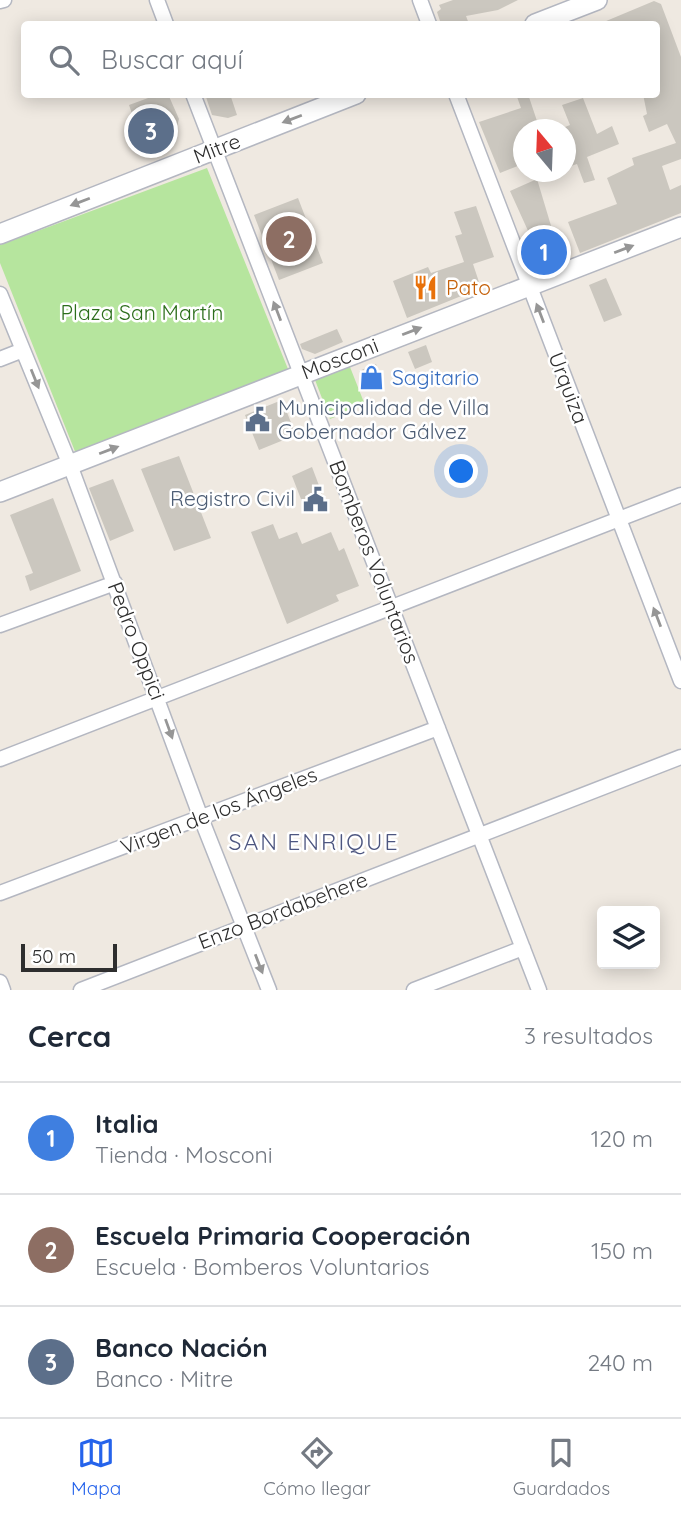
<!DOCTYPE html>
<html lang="es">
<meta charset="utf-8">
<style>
body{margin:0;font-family:Quicksand,sans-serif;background:#f6f6f7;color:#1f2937}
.controls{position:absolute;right:21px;bottom:21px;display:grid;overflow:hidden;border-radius:7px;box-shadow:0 4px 18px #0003}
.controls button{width:63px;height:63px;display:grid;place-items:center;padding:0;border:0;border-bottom:2px solid #e0e1e3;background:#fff;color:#1f2937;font:35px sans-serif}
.compass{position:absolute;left:513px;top:119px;width:63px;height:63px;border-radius:50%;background:#fff;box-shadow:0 4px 18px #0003;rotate:341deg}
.scale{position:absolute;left:21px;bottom:18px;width:96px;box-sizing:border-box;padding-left:7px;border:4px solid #2e2e2e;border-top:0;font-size:19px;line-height:24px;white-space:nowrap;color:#2e2e2e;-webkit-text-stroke:5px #fff;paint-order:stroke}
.you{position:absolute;left:462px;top:472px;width:24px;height:24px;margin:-18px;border:5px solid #fff;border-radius:50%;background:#1a73e8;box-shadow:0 0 0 10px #1a73e833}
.badge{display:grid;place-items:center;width:46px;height:46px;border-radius:50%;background:#2563eb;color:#fff;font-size:23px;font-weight:700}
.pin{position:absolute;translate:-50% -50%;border:4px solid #fff;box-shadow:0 2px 7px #0006}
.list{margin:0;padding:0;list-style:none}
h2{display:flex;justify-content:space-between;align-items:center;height:91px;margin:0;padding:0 28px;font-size:30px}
h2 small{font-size:23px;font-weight:400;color:#747a83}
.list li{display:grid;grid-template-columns:46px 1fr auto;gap:21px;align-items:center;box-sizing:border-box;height:112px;padding:0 28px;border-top:2px solid #e0e1e3}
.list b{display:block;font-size:26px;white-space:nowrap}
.list p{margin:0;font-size:23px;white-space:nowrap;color:#747a83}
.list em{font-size:23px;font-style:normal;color:#747a83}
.icon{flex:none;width:38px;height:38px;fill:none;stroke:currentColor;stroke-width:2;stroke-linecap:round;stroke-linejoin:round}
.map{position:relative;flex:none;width:681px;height:990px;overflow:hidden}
.search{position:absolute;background:#fff;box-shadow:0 4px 18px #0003;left:21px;right:21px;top:21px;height:77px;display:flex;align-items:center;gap:18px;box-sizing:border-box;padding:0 24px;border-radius:7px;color:#747a83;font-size:26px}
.sheet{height:427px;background:#fff}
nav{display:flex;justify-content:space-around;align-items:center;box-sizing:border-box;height:98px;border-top:2px solid #e0e1e3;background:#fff;font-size:19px;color:#747a83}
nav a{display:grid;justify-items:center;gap:4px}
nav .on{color:#2563eb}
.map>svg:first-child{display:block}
.green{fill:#b6e59e}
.building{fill:#cbc7bf}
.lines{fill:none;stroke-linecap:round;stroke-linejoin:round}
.street-casing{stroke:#b4b7c1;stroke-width:17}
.secondary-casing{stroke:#b4b7c1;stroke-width:22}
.street{stroke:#fff;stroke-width:14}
.secondary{stroke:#fff;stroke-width:19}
.oneway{fill:#969696}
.labels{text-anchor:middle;stroke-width:5;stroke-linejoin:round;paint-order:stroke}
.street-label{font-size:21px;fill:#2e2e2e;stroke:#fff}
.food-label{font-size:21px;fill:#c56008;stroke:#fff;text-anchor:start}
.park-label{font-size:21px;fill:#2c6e1b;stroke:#fff}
.shop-label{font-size:21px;fill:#366cbe;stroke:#fff;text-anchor:start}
.service-label{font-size:21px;fill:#4e5e75;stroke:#fff;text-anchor:start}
.neighbourhood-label{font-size:23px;letter-spacing:2px;fill:#4d5680;stroke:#fff}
</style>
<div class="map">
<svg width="681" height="990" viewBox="0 0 681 990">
<rect width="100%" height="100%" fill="#efe9e1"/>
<path class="green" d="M207 168 290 374 78 459 0 263V245Z
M350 367 365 405 330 419 315 380Z"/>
<path class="building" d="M453 0H518L498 10 466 16 469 24H441L437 12 441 9 439 5Z
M654 1 661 4 681 57V159L662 166 670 190 681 185V213L580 253 568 222 617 204 607 178 634 165 632 158 676 143 667 124 649 132 643 116 647 114 643 94H656V24H599Z
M159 94H168L179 119 173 140 145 151 129 105Z
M205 94H230L237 115 228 118 212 115Z
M516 94H528L540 130H523V164L500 173 479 122 521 108Z
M583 98 597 134 612 126 619 144 587 157 595 180 584 183 577 164 565 168V127L570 125 562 105Z
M537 179 561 259 536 268 524 235 529 233 510 191Z
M298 198 323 263 279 280 254 215Z
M476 206 494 257 473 264 481 288 407 318 393 281 428 267 431 273 464 262 455 236 462 234 454 212Z
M606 278 622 315 604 322 589 285Z
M337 329 343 342 315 354 302 349 300 344Z
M426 345 432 362 415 369 408 352Z
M376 364 384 385 367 391 359 371Z
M282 400 296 435 259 450 245 415Z
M179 456 211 538 174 551 141 469Z
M312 467 326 504 306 512 292 476Z
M113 479 134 531 110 541 89 488Z
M53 498 81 571 30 591 25 576 33 573 10 515Z
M273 524 279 539 297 532 302 544 331 532 339 551 344 548 359 586 336 595 339 601 287 624 251 532Z"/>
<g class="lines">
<defs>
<path id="street" d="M157 0 166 24
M420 0 429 24
M0 1 4 0
M193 94 539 990
M456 94 681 681
M0 294 70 465 201 818 269 990
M0 359 23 350
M0 625 115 583
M0 759 681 495
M0 893 438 728
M0 982 3 990
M81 990 681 757
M414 990 523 948"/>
<path id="secondary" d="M535 24 597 0
M0 234 356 94
M0 492 681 227"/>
</defs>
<use href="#street" class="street-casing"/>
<use href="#secondary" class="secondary-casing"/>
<use href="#street" class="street"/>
<use href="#secondary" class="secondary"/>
</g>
<defs><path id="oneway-solid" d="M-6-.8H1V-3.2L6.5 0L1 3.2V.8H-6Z" transform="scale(1.75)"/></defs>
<g class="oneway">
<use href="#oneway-solid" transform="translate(292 119) rotate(159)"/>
<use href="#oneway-solid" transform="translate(80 202) rotate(159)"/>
<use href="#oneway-solid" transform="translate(624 249) rotate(-21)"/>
<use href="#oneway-solid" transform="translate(277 311) rotate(-111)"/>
<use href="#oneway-solid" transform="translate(540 313) rotate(-111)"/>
<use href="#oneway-solid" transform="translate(412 331) rotate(-21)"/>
<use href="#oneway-solid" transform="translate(35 379) rotate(68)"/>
<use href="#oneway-solid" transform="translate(109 450) rotate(-21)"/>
<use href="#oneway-solid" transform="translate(657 617) rotate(-111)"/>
<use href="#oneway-solid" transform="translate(169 729) rotate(70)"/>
<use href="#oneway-solid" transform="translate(259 964) rotate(69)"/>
</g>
<defs>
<symbol id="restaurant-bare" viewBox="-9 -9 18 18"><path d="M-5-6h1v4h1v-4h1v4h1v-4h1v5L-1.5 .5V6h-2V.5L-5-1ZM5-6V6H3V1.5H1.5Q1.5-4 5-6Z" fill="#e8710a" stroke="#fff" stroke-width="2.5" paint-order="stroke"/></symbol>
<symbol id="shop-bare" viewBox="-9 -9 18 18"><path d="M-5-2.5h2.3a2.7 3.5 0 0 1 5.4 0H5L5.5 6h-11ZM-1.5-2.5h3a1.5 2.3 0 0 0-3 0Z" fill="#3f7fe0" stroke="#fff" stroke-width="2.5" paint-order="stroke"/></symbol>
<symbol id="civic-bare" viewBox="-9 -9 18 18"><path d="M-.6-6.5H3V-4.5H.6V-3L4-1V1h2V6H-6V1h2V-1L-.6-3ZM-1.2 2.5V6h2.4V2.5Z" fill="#5c6f8a" stroke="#fff" stroke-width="2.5" paint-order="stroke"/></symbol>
</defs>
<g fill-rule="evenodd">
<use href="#restaurant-bare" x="408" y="270" width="35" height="35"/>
<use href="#shop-bare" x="354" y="360" width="35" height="35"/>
<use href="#civic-bare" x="240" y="402" width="35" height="35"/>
<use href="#civic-bare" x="298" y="482" width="35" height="35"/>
</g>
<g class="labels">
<g class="street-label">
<text transform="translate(217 149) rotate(-21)" y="7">Mitre</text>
<text transform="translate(340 359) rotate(-21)" y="7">Mosconi</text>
<text transform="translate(568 388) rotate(69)" y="7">Urquiza</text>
<text transform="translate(374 562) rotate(69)" y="7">Bomberos Voluntarios</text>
<text transform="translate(136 641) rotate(69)" y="7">Pedro Oppici</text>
<text transform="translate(219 811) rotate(-21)" y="7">Virgen de los Ángeles</text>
<text transform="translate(283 911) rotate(-21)" y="7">Enzo Bordabehere</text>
</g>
<g class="food-label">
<text x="446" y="295">Pato</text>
</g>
<g class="park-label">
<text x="142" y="320">Plaza San Martín</text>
</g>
<g class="shop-label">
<text x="392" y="385">Sagitario</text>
</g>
<g class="service-label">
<text x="278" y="415">Municipalidad de Villa<tspan x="278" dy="24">Gobernador Gálvez</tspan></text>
<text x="295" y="506" text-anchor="end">Registro Civil</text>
</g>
<g class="neighbourhood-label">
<text x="314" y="850">SAN ENRIQUE</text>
</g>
</g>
</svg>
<div class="controls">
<button><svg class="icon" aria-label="layers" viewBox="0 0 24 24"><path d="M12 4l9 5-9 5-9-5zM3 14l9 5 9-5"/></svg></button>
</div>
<svg class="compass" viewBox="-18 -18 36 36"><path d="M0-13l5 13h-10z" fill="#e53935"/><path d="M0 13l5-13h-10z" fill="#747a83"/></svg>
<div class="scale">50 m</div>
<div class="you"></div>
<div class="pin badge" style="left:544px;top:252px;background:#3f7fe0">1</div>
<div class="pin badge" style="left:289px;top:239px;background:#8d6e63">2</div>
<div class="pin badge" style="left:151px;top:131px;background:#5c6f8a">3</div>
<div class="search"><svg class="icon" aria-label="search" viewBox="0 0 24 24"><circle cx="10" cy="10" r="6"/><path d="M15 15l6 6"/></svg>Buscar aquí</div>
</div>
<section class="sheet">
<h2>Cerca<small>3 resultados</small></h2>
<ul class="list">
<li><span class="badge" style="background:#3f7fe0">1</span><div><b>Italia</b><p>Tienda · Mosconi</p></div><em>120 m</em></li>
<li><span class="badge" style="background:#8d6e63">2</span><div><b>Escuela Primaria Cooperación</b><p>Escuela · Bomberos Voluntarios</p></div><em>150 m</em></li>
<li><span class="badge" style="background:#5c6f8a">3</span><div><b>Banco Nación</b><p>Banco · Mitre</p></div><em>240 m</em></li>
</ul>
</section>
<nav>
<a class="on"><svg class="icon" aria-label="map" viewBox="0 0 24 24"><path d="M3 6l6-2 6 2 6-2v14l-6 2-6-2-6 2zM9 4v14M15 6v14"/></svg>Mapa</a>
<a><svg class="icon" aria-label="directions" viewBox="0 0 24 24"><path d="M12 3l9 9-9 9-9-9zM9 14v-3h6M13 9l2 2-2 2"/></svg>Cómo llegar</a>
<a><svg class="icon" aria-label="saved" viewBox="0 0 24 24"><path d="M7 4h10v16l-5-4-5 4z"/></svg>Guardados</a>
</nav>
